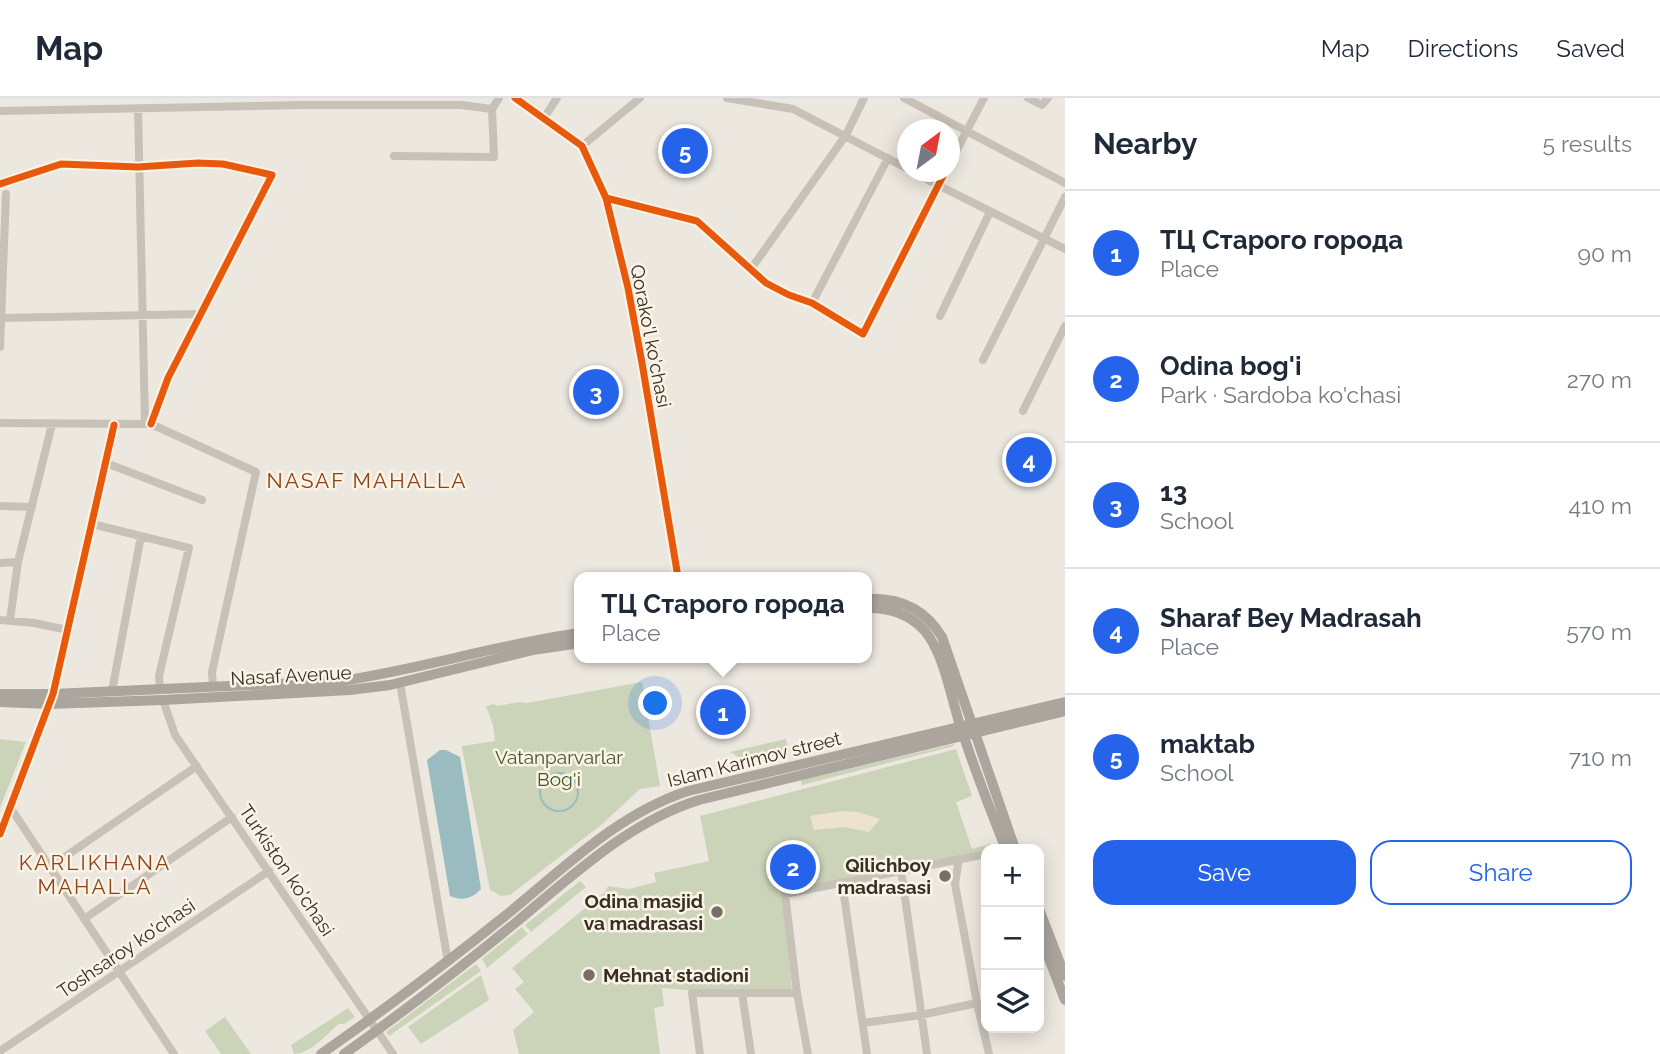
<!DOCTYPE html>
<meta charset="utf-8">
<style>
body{margin:0;font-family:Raleway,sans-serif;background:#f6f6f7;color:#1f2937}
.controls{position:absolute;right:21px;bottom:21px;display:grid;overflow:hidden;border-radius:14px;box-shadow:0 4px 18px #0003}
.controls button{width:63px;height:63px;display:grid;place-items:center;padding:0;border:0;border-bottom:2px solid #e0e1e3;background:#fff;color:#1f2937;font:35px sans-serif}
.compass{position:absolute;left:897px;top:21px;width:63px;height:63px;border-radius:50%;background:#fff;box-shadow:0 4px 18px #0003;rotate:32deg}
.you{position:absolute;left:656px;top:606px;width:24px;height:24px;margin:-18px;border:5px solid #fff;border-radius:50%;background:#1a73e8;box-shadow:0 0 0 10px #1a73e833}
.badge{display:grid;place-items:center;width:46px;height:46px;border-radius:50%;background:#2563eb;color:#fff;font-size:23px;font-weight:700}
.pin{position:absolute;translate:-50% -50%;border:4px solid #fff;box-shadow:0 2px 7px #0006}
.popup{position:absolute;left:574px;top:474px;width:298px;height:91px;box-sizing:border-box;display:grid;place-content:center;border-radius:14px;background:#fff;filter:drop-shadow(0 2px 5px #0005);font-size:23px;white-space:nowrap;color:#747a83}
.popup b{font-size:26px;color:#1f2937}
.popup::after{content:'';position:absolute;left:50%;top:100%;margin-left:-14px;border:14px solid transparent;border-top-color:#fff}
.list{margin:0;padding:0;list-style:none}
h2{display:flex;justify-content:space-between;align-items:center;height:91px;margin:0;padding:0 28px;font-size:30px}
h2 small{font-size:23px;font-weight:400;color:#747a83}
.list li{display:grid;grid-template-columns:46px 1fr auto;gap:21px;align-items:center;box-sizing:border-box;height:126px;padding:0 28px;border-top:2px solid #e0e1e3}
.list b{display:block;font-size:26px;white-space:nowrap}
.list p{margin:0;font-size:23px;white-space:nowrap;color:#747a83}
.list em{font-size:23px;font-style:normal;color:#747a83}
.actions{display:flex;gap:14px;padding:21px 28px}
.actions a{flex:1;padding:16px 0;border:2px solid #2563eb;border-radius:21px;text-align:center;font-size:24px;color:#2563eb}
.actions .main{background:#2563eb;color:#fff}
.icon{flex:none;width:38px;height:38px;fill:none;stroke:currentColor;stroke-width:2;stroke-linecap:round;stroke-linejoin:round}
.map{position:relative;flex:none;width:1065px;height:956px;overflow:hidden}
header{display:flex;align-items:center;gap:42px;box-sizing:border-box;height:98px;padding:0 35px;background:#fff;border-bottom:2px solid #e0e1e3}
header strong{font-size:33px}
nav{display:flex;gap:38px;margin-inline-start:auto;font-size:24px}
main{display:flex}
aside{flex:1;background:#fff}
.map>svg:first-child{display:block}
.green{fill:#cbd4b8}
.plaza{fill:#ede2cd}
.water{fill:#9abbc0}
.lines{fill:none;stroke-linecap:round;stroke-linejoin:round}
.stream{stroke:#9abbc0;stroke-width:2}
.minor{stroke:#c7c1b8;stroke-width:8}
.major{stroke:#aba59e;stroke-width:10}
.cycleway-casing{stroke:#fbf4e6;stroke-width:11}
.cycleway{stroke:#e8590c;stroke-width:7}
.poi-dot{fill:#776f67;stroke:#fbf4e6;stroke-width:2.5}
.labels{text-anchor:middle;stroke-width:5;stroke-linejoin:round;paint-order:stroke}
.street-label{font-size:19px;fill:#372e26;stroke:#fbf4e6}
.park-label{font-size:19px;fill:#405828;stroke:#fbf4e6}
.poi-label{font-size:19px;font-weight:bold;fill:#372e26;stroke:#fbf4e6;text-anchor:end}
.neighbourhood-label{font-size:21px;letter-spacing:2px;fill:#8d4319;stroke:#fbf4e6}
</style>
<header>
<strong>Map</strong>
<nav><a>Map</a><a>Directions</a><a>Saved</a></nav>
</header>
<main>
<div class="map">
<svg width="1065" height="956" viewBox="0 0 1065 956">
<rect width="100%" height="100%" fill="#ede8df"/>
<path class="green" d="M642 584 660 688 640 691 601 727 510 797 501 798 490 792 462 650V648L495 643 493 627 486 608 494 606 497 608 519 604 527 605Z
M0 641 26 644 0 710Z
M786 641 789 654 747 664 730 654Z
M954 646V648L802 687 801 682Z
M956 651 972 698 956 704 972 751 990 746 991 751 783 793 792 893H695L662 890 664 908 654 910 660 956H519L513 932 534 914 515 891 524 884 512 870 606 793 608 788 629 791 656 784 654 775 709 763 700 718Z
M580 783 586 789 531 834 525 827Z
M522 829 528 836 487 870 482 861Z
M476 866 481 873 389 938 386 934Z
M481 877 489 902 421 946 408 929Z
M348 910 355 919 344 926H339C326 936 311 956 294 956L291 947Z
M225 919 251 956H221L205 933Z"/>
<path class="plaza" d="M842 713 858 714 880 721 869 734 844 729 814 732 810 718Z"/>
<path class="water" d="M440 652H446L460 659 481 791C472 801 462 803 450 798L427 662Z"/>
<g class="lines">
<path class="stream" d="M540 694a19 19 0 1 1 38 0a19 19 0 1 1-38 0Z"/>
<path class="minor" d="M515 0 582 48 606 100 628 190 642 265 678 479
M727 0 793 11 908 71
M904 0 1065 85
M1028 0 1042 7 1048 0
M138 11 145 325
M0 13 305 7H461L492 11 499 0
M544 20 557 0
M582 48 640 0
M394 58 494 59 492 11
M950 65 984 0
M912 74 1065 151
M0 86 61 66 138 69 198 65 223 66 272 77 168 280 151 326
M606 100 697 123 766 185 789 197 812 205 863 236 945 74
M751 171 846 37 864 0
M812 205 888 60
M940 218 990 114
M0 220 201 216
M0 249 6 96
M983 262 1065 99
M1023 313 1065 228
M0 325 151 326 256 374 212 574 213 589
M106 365 202 402
M0 408 32 409
M92 426 189 450 159 578 160 591
M0 465 18 464
M0 522 34 525 68 532
M10 522 18 464 52 326
M400 585 448 864
M112 593 141 438
M163 602 175 637 393 956
M10 709 174 956
M0 736 53 596 114 327
M959 761 955 786 977 905 989 956
M50 769 197 668
M901 771 927 956
M842 784 867 956
M84 821 232 719
M742 895 751 956
M863 925 921 917 977 905
M0 953 269 773
M700 956 692 895H797
M808 956 797 895 785 796 986 756"/>
<path class="major" d="M866 501C899 499 925 511 942 539L1015 751
M866 510C888 509 910 516 925 533 944 557 950 595 959 624 973 667 989 709 1006 751
M0 596H53L341 583C422 571 499 546 580 535
M0 604 49 606 163 602 350 592 390 587 533 552 580 545
M1039 811 1065 878
M1039 835 1065 902
M321 956C384 912 445 866 505 818 562 772 617 716 688 693L1065 604
M344 956C402 915 459 871 514 826 570 780 628 724 699 702L1065 613"/>
<defs>
<path id="cycleway" d="M515 0 582 48 606 100 628 190 642 265 678 479
M0 86 61 66 138 69 198 65 223 66 272 77 168 280 151 326
M606 100 697 123 766 185 789 197 812 205 863 236 945 74
M0 736 53 596 114 327"/>
</defs>
<use href="#cycleway" class="cycleway-casing"/>
<use href="#cycleway" class="cycleway"/>
</g>
<g class="poi-dot">
<circle cx="945" cy="778" r="7"/>
<circle cx="717" cy="814" r="7"/>
<circle cx="589" cy="877" r="7"/>
</g>
<g class="labels">
<g class="street-label">
<text transform="translate(651 238) rotate(79)" y="7">Qorako'l ko'chasi</text>
<text transform="translate(291 577) rotate(-3)" y="7">Nasaf Avenue</text>
<text transform="translate(754 661) rotate(-14)" y="7">Islam Karimov street</text>
<text transform="translate(287 772) rotate(56)" y="7">Turkiston ko'chasi</text>
<text transform="translate(126 850) rotate(-34)" y="7">Toshsaroy ko'chasi</text>
</g>
<g class="park-label">
<text x="559" y="666">Vatanparvarlar<tspan x="559" dy="22">Bog'i</tspan></text>
</g>
<g class="poi-label">
<text x="931" y="774">Qilichboy<tspan x="931" dy="22">madrasasi</tspan></text>
<text x="703" y="810">Odina masjid<tspan x="703" dy="22">va madrasasi</tspan></text>
<text x="603" y="884" text-anchor="start">Mehnat stadioni</text>
</g>
<g class="neighbourhood-label">
<text x="367" y="390">NASAF MAHALLA</text>
<text x="95" y="772">KARLIKHANA<tspan x="95" dy="24">MAHALLA</tspan></text>
</g>
</g>
</svg>
<div class="controls">
<button>+</button>
<button>−</button>
<button><svg class="icon" aria-label="layers" viewBox="0 0 24 24"><path d="M12 4l9 5-9 5-9-5zM3 14l9 5 9-5"/></svg></button>
</div>
<svg class="compass" viewBox="-18 -18 36 36"><path d="M0-13l5 13h-10z" fill="#e53935"/><path d="M0 13l5-13h-10z" fill="#747a83"/></svg>
<div class="you"></div>
<div class="pin badge" style="left:723px;top:614px">1</div>
<div class="popup"><b>ТЦ Старого города</b>Place</div>
<div class="pin badge" style="left:793px;top:769px">2</div>
<div class="pin badge" style="left:596px;top:294px">3</div>
<div class="pin badge" style="left:1029px;top:362px">4</div>
<div class="pin badge" style="left:685px;top:53px">5</div>
</div>
<aside>
<h2>Nearby<small>5 results</small></h2>
<ul class="list">
<li><span class="badge">1</span><div><b>ТЦ Старого города</b><p>Place</p></div><em>90 m</em></li>
<li><span class="badge">2</span><div><b>Odina bog'i</b><p>Park · Sardoba ko'chasi</p></div><em>270 m</em></li>
<li><span class="badge">3</span><div><b>13</b><p>School</p></div><em>410 m</em></li>
<li><span class="badge">4</span><div><b>Sharaf Bey Madrasah</b><p>Place</p></div><em>570 m</em></li>
<li><span class="badge">5</span><div><b>maktab</b><p>School</p></div><em>710 m</em></li>
</ul>
<div class="actions"><a class="main">Save</a><a>Share</a></div>
</aside>
</main>
